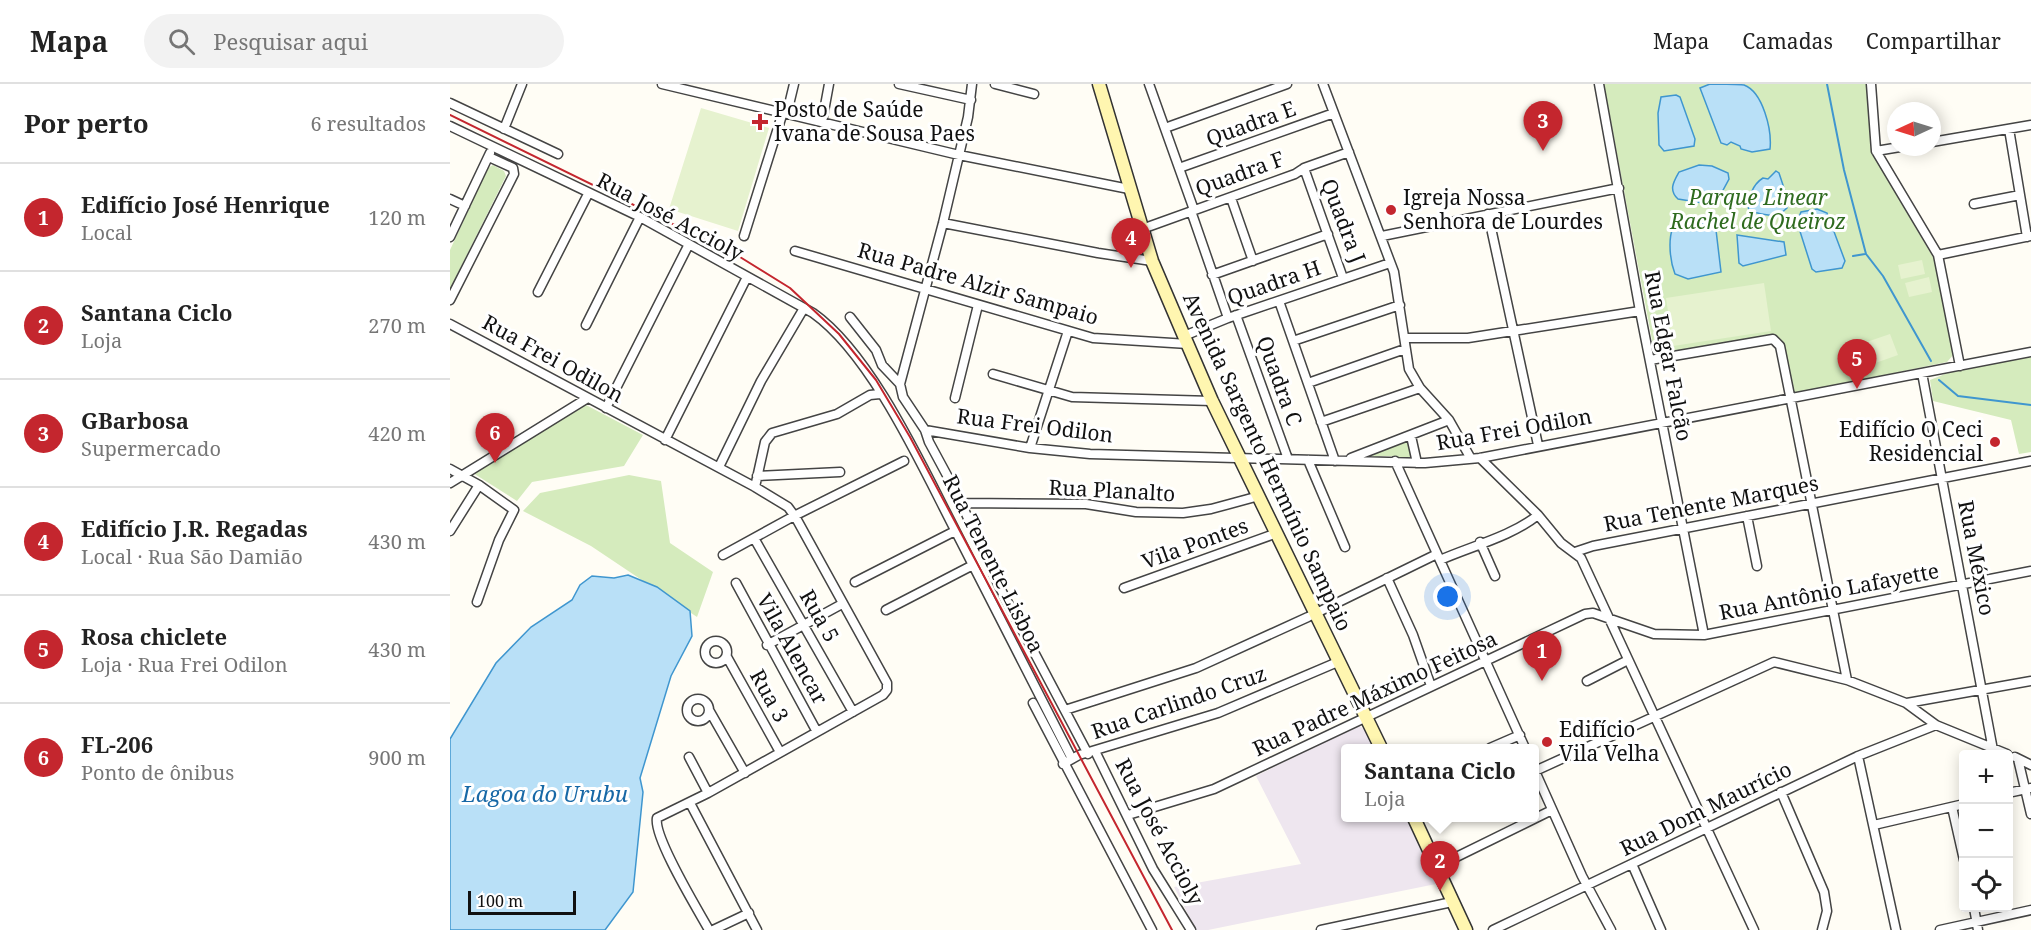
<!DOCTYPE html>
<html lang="pt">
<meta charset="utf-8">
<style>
body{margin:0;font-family:"Noto Serif",serif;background:#f2f2f2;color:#222}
.controls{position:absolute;right:18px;bottom:18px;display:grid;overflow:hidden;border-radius:6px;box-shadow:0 3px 15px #0003}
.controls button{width:54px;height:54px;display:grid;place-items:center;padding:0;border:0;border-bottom:2px solid #e0e0e0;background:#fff;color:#222;font:30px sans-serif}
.compass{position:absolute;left:1437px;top:18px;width:54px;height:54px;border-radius:50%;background:#fff;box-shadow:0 3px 15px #0003;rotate:266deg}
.scale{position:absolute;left:18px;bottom:15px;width:108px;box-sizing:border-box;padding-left:6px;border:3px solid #111;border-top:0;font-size:16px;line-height:21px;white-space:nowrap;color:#111;-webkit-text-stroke:4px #fff;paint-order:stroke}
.you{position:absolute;left:998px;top:513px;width:21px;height:21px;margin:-15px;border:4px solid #fff;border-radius:50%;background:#1a73e8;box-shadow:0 0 0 9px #1a73e833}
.badge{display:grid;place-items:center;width:39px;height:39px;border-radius:50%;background:#c4262e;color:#fff;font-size:20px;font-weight:700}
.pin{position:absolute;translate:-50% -50px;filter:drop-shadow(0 2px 3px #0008)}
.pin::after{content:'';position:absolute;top:32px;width:21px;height:18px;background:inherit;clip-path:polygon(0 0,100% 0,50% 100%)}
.popup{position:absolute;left:891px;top:660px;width:198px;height:78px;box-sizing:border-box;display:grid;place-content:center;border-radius:6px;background:#fff;filter:drop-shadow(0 2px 4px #0005);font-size:20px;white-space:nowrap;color:#767676}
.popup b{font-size:22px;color:#222}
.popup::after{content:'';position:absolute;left:50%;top:100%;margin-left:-12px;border:12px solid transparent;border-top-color:#fff}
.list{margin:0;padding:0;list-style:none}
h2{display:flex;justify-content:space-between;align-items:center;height:78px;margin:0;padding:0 24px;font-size:26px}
h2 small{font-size:20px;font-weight:400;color:#767676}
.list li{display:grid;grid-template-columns:39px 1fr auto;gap:18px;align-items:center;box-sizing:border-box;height:108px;padding:0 24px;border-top:2px solid #e0e0e0}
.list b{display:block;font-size:22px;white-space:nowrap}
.list p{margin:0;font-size:20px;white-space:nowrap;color:#767676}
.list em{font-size:20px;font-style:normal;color:#767676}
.icon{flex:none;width:33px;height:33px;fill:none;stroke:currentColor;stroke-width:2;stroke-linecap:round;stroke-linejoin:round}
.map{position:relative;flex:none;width:1581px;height:846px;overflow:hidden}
header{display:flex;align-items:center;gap:36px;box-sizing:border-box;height:84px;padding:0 30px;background:#fff;border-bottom:2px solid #e0e0e0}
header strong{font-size:28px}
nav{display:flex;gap:33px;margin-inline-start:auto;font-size:21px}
.search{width:420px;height:54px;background:#f2f2f2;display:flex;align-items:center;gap:15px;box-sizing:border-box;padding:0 21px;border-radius:33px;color:#767676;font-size:22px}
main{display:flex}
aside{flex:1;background:#fff}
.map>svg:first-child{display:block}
.industrial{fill:#eee6ef}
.green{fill:#d5ebbd}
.pitch{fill:#e6f2cf}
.water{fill:#b9e0f7;stroke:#3f96cf;stroke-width:1.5}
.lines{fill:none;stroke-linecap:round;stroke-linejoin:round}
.stream{stroke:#3f96cf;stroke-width:2}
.street-casing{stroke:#444;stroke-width:11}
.secondary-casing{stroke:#333;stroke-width:15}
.street{stroke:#fff;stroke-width:8}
.secondary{stroke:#fff6b0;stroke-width:12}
.rail{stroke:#c4262e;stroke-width:2}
.poi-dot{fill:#c4262e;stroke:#fff;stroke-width:2}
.labels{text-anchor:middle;stroke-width:6;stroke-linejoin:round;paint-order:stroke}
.poi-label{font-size:21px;fill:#111;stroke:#fff;text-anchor:start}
.street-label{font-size:21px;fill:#111;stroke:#fff}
.park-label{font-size:21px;font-style:italic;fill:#2f6b1f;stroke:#fff}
.water-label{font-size:22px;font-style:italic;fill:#1768a6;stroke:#fff}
</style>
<header>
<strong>Mapa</strong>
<div class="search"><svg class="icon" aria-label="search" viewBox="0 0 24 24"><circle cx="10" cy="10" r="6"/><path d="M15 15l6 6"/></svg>Pesquisar aqui</div>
<nav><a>Mapa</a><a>Camadas</a><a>Compartilhar</a></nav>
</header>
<main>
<aside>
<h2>Por perto<small>6 resultados</small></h2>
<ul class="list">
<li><span class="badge">1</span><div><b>Edifício José Henrique</b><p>Local</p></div><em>120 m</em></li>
<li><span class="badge">2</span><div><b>Santana Ciclo</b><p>Loja</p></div><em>270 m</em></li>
<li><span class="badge">3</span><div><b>GBarbosa</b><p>Supermercado</p></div><em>420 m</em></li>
<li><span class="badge">4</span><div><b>Edifício J.R. Regadas</b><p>Local · Rua São Damião</p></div><em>430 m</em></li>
<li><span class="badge">5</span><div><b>Rosa chiclete</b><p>Loja · Rua Frei Odilon</p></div><em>430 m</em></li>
<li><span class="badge">6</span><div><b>FL-206</b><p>Ponto de ônibus</p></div><em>900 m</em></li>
</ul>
</aside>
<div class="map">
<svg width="1581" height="846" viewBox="0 0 1581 846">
<rect width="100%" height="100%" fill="#fffdf5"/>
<path class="industrial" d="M908 641 914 645 923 664H896V734H956L986 800 758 846H746L724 803 851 780 806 692Z"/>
<path class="green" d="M1154 0H1417L1421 67 1484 175 1504 270 1497 278 1343 310 1322 252 1205 272Z
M43 81 54 87 56 92 0 205V166L38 84Z
M1581 272V368L1569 370 1561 336 1483 317 1480 296 1500 288Z
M136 321 193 351 174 382 82 398 67 417 23 389Z
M958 355 964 375 939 372 909 373Z
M179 391 211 397 220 459 263 488 247 533 141 462 73 427 90 409Z"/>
<path class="pitch" d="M251 24 319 44 288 147 219 125Z
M1472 176 1475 190 1451 195 1448 181Z
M1479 193 1482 208 1459 213 1455 199Z
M1314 199 1321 247 1223 262 1216 214Z
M1440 250 1448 271 1403 287 1396 265Z"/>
<path class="water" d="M1260 0C1270 0 1285 0 1294 1 1313 8 1322 46 1320 65L1302 68 1291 65 1290 62 1281 58 1277 61 1271 59 1250 4Z
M1226 11 1230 13 1245 55 1244 62 1214 67 1209 61 1208 29 1211 13Z
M1249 81 1262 82 1278 89 1279 95 1265 121 1228 115C1218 106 1224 97 1229 88Z
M1326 87 1329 89 1337 113V124C1326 136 1313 130 1299 127 1296 116 1303 100 1313 94L1318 95Z
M1367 125 1377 129 1395 177 1392 184 1366 188 1362 185 1347 138 1351 128Z
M1230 136 1262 141 1266 146 1271 188 1238 195 1225 190C1220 177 1215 144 1230 136Z
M1287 151 1334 158 1336 171 1293 182 1289 179Z
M178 491 207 503 240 527 242 552 221 592 190 694 193 708 183 808 155 846H0V655L46 579 81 543 122 516 130 501 142 492 164 494Z"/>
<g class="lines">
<path class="stream" d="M1377 0 1394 86 1416 170 1433 192 1481 277
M1403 172 1415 170
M1489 296 1508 312 1581 321"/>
<defs>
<path id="street" d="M212 0 509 71 679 105
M449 0 521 16
M545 0 584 10
M699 0 744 126
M873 0 944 188 959 285 970 304 999 336 1020 373
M1149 0 1190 227 1254 551
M1421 0 1426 67 1488 171 1510 282
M0 19 108 70
M337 29 344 0
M372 38 379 0
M0 42 190 133 363 229C421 270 471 380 504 444 544 521 583 598 622 675
M715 44 837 0
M54 45 72 0
M1559 45 1577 153
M1482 58 1581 41
M1426 67 1450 63
M729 84 884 29
M854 84 893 194
M781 114 803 177
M0 115 15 122
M1524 120 1570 111
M741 127 778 234
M1038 130 1088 361
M493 139 648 169 702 177
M692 145 845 90 854 84 899 68
M294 152 333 28
M932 152 1169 104
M0 153 40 69
M345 167 643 254 738 260
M1488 171 1581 152
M762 191 878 150
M88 208 138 110
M0 216 64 90 63 84 39 73
M829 217 885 377
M786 231 838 375
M400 233 426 266 432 281 450 300 453 313 475 346 479 358 506 408 549 502 638 670
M0 240 305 403 338 423 346 434 437 599V606L433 611 258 709 207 734C203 753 248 826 259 846
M136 241 190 133
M734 252 778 234 940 179
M955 254H1018L1190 227
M843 257 950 221
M1200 276 1323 255 1330 262 1397 596
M1472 289 1543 666
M543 290 622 313 762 317
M858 299 955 265
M450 300 493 139 518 33 522 0
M505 314 528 221
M156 324 239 160
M871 338 970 304
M475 346 580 364 640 370 975 379 1030 374 1581 268
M961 352 967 379
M215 356 296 195
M580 364 618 247
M901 374 999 336
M1030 374 1088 431 1111 459 1131 474 1304 846
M858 376 895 463
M945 377 1075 664
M269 383 311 297 354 224
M0 385 29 401 64 426 49 456 27 518
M307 392 390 388
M0 399 136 315
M305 403 315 358 322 349 387 330 420 311 430 310
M511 419 636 420 686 428 733 429 761 425 809 412
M1297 432 1307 482
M0 447 29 401
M304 454 403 628
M1030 458 1045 492
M1125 468 1143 462 1581 377
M273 471 344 432 454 377
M990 476C1022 462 1062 452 1088 431
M937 494 963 551 981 602
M405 498 505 447
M286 499 367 648
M674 504 827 449
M436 526 523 481
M255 568a11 11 0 1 1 22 0a11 11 0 1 1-22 0Z
M317 561 392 520
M277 573 330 668
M1137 597 1178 576
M237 626a11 11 0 1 1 22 0a11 11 0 1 1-22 0Z
M583 619 702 846
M1457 619 1581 597
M259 626 295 689
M615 626 746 584 858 533 987 470
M1040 664 1070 651
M645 667 703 785 741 846
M1408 672 1446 846
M239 673 258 709
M1565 673 1581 681
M1568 675 1581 730
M613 680 629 671 768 629 890 577
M1084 685 1132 792 1161 846
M1085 687 1324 578 1397 596 1456 619 1486 641 1557 670
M1331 708 1374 808 1377 827 1372 846
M1558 709 1581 704
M240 719 307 846
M1502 723 1514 776
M678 731 764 705 1135 530 1143 529 1204 550 1254 551 1581 487
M1424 741 1514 720
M1182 780 1211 846
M986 783 1102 726
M1524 824 1528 846
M263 846 299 829
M871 846 1002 818
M1043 846 1408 672 1486 641
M1490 846 1581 826"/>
<path id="secondary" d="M649 0 702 177 734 252 762 317 931 664
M964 734 1016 846"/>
</defs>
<use href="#street" class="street-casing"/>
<use href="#secondary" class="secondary-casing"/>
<use href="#street" class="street"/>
<use href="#secondary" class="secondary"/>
<path class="rail" d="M0 31 290 173 340 204 389 250 426 296 460 353 722 846"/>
</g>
<g class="poi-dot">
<path d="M307 29h6v6h6v6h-6v6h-6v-6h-6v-6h6z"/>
<circle cx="941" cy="126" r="6"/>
<circle cx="1545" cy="358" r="6"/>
<circle cx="1097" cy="658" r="6"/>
</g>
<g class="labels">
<g class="poi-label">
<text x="324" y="33">Posto de Saúde<tspan x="324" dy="24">Ivana de Sousa Paes</tspan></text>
<text x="953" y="121">Igreja Nossa<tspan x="953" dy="24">Senhora de Lourdes</tspan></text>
<text x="1533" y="353" text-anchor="end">Edifício O Ceci<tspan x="1533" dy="24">Residencial</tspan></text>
<text x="1109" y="653">Edifício<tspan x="1109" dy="24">Vila Velha</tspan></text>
</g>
<g class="street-label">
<text transform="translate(801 40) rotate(-20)" y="7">Quadra E</text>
<text transform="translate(790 90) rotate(-20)" y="7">Quadra F</text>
<text transform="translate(220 133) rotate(28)" y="7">Rua José Accioly</text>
<text transform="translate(893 137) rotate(69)" y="7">Quadra J</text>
<text transform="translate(824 199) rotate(-19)" y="7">Quadra H</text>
<text transform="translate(528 200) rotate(16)" y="7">Rua Padre Alzir Sampaio</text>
<text transform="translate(1218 272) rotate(79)" y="7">Rua Edgar Falcão</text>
<text transform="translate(103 275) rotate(29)" y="7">Rua Frei Odilon</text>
<text transform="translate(829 297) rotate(70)" y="7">Quadra C</text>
<text transform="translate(585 342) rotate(7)" y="7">Rua Frei Odilon</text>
<text transform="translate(1064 346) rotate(-10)" y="7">Rua Frei Odilon</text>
<text transform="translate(817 378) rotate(65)" y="7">Avenida Sargento Hermínio Sampaio</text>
<text transform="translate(662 407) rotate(3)" y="7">Rua Planalto</text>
<text transform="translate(1261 420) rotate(-11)" y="7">Rua Tenente Marques</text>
<text transform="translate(745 460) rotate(-20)" y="7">Vila Pontes</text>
<text transform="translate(1526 474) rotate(79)" y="7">Rua México</text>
<text transform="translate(543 480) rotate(63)" y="7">Rua Tenente Lisboa</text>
<text transform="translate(1379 508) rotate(-11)" y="7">Rua Antônio Lafayette</text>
<text transform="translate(369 532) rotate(60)" y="7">Rua 5</text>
<text transform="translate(342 565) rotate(61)" y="7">Vila Alencar</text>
<text transform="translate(925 610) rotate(-25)" y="7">Rua Padre Máximo Feitosa</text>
<text transform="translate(319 612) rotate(61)" y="7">Rua 3</text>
<text transform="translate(729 619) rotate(-19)" y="7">Rua Carlindo Cruz</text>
<text transform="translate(1256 725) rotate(-26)" y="7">Rua Dom Maurício</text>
<text transform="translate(709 748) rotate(62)" y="7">Rua José Accioly</text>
</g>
<g class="park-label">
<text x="1308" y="121">Parque Linear<tspan x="1308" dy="24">Rachel de Queiroz</tspan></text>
</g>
<g class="water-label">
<text x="95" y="718">Lagoa do Urubu</text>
</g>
</g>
</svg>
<div class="controls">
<button>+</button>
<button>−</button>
<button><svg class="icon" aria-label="locate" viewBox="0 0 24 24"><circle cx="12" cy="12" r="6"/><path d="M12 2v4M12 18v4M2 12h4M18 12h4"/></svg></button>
</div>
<svg class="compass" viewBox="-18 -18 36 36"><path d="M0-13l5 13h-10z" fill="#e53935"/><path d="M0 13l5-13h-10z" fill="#767676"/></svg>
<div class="scale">100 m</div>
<div class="you"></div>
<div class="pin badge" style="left:1092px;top:597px">1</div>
<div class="pin badge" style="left:990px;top:807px">2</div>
<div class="popup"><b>Santana Ciclo</b>Loja</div>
<div class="pin badge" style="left:1093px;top:67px">3</div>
<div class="pin badge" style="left:681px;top:184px">4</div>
<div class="pin badge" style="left:1407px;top:305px">5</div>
<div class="pin badge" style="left:45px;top:379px">6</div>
</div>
</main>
